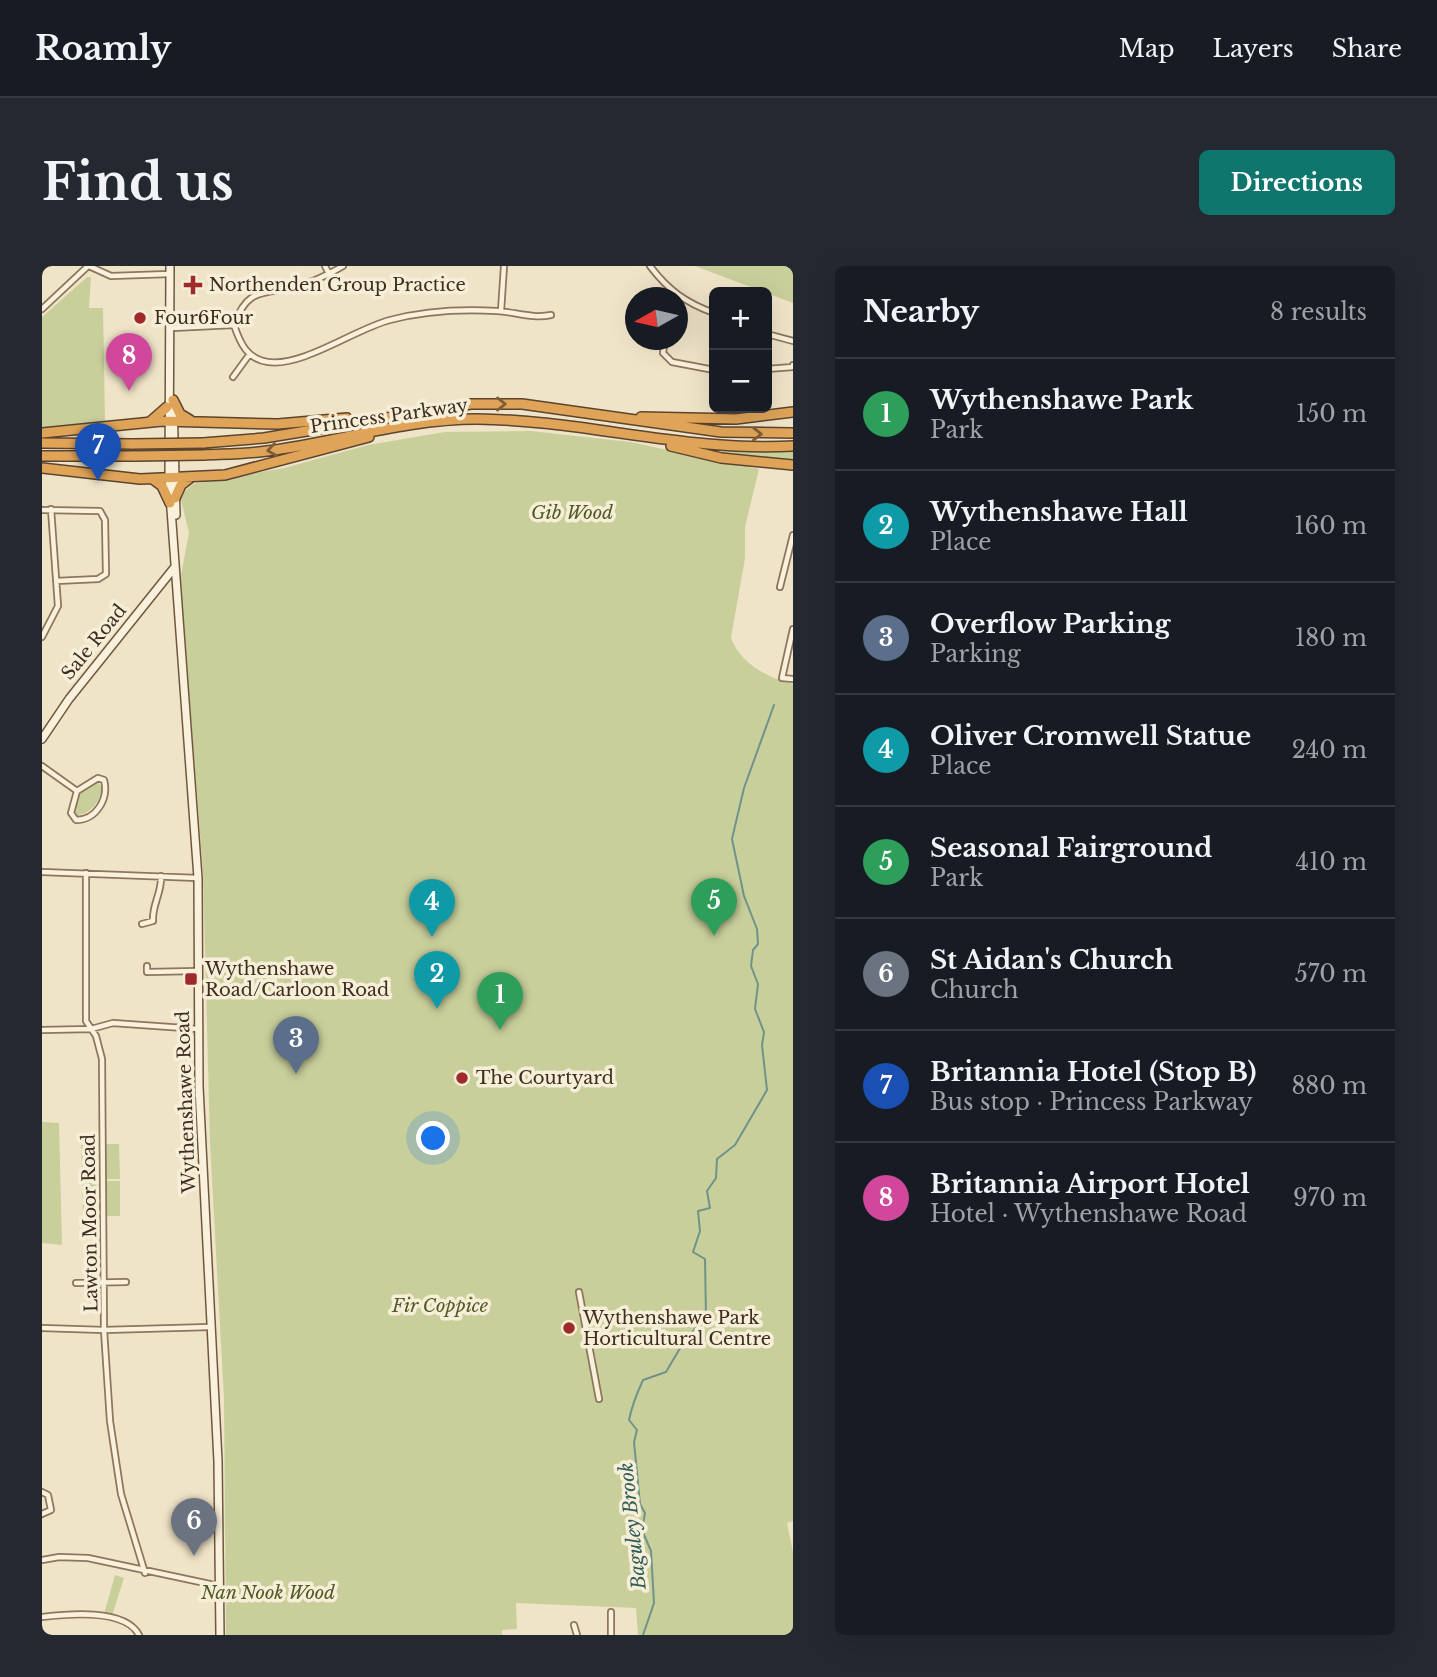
<!DOCTYPE html>
<meta charset="utf-8">
<style>
body{margin:0;font-family:"Libre Baskerville",serif;background:#242831;color:#f1f3f6}
.controls{position:absolute;right:21px;top:21px;display:grid;overflow:hidden;border-radius:10px;box-shadow:0 7px 28px #0002}
.controls button{width:63px;height:63px;display:grid;place-items:center;padding:0;border:0;border-bottom:2px solid #363941;background:#171b24;color:#f1f3f6;font:35px sans-serif}
.compass{position:absolute;left:583px;top:21px;width:63px;height:63px;border-radius:50%;background:#171b24;box-shadow:0 7px 28px #0002;rotate:262deg}
.you{position:absolute;left:392px;top:873px;width:24px;height:24px;margin:-18px;border:5px solid #fff;border-radius:50%;background:#1a73e8;box-shadow:0 0 0 10px #1a73e833}
.badge{display:grid;place-items:center;width:46px;height:46px;border-radius:50%;background:#0f766e;color:#fff;font-size:23px;font-weight:700}
.pin{position:absolute;translate:-50% -58px;filter:drop-shadow(0 2px 4px #0008)}
.pin::after{content:'';position:absolute;top:37px;width:24px;height:21px;background:inherit;clip-path:polygon(0 0,100% 0,50% 100%)}
.list{margin:0;padding:0;list-style:none}
h2{display:flex;justify-content:space-between;align-items:center;height:91px;margin:0;padding:0 28px;font-size:30px}
h2 small{font-size:23px;font-weight:400;color:#9ea1a6}
.list li{display:grid;grid-template-columns:46px 1fr auto;gap:21px;align-items:center;box-sizing:border-box;height:112px;padding:0 28px;border-top:2px solid #363941}
.list b{display:block;font-size:26px;white-space:nowrap}
.list p{margin:0;font-size:23px;white-space:nowrap;color:#9ea1a6}
.list em{font-size:23px;font-style:normal;color:#9ea1a6}
.map{position:relative;flex:none;width:751px;height:1369px;overflow:hidden;border-radius:10px}
header{display:flex;align-items:center;gap:42px;box-sizing:border-box;height:98px;padding:0 35px;background:#171b24;border-bottom:2px solid #363941}
header strong{font-size:33px}
nav{display:flex;gap:38px;margin-inline-start:auto;font-size:24px}
.intro{display:flex;align-items:center;justify-content:space-between;box-sizing:border-box;height:168px;padding:0 42px}
h1{margin:0;font-size:49px}
.button{padding:18px 32px;border-radius:10px;background:#0f766e;color:#fff;font-size:24px;font-weight:700}
main{display:flex;gap:42px;padding:0 42px}
aside{flex:1;background:#171b24;border-radius:10px;box-shadow:0 7px 28px #0002}
.map>svg:first-child{display:block}
.green{fill:#c9cf9b}
.lines{fill:none;stroke-linecap:round;stroke-linejoin:round}
.stream{stroke:#6f938a;stroke-width:2}
.street-casing{stroke:#8d765c;stroke-width:8}
.secondary-casing{stroke:#6f573f;stroke-width:10}
.highway-casing{stroke:#5b4430;stroke-width:12}
.street{stroke:#faf1dc;stroke-width:4.5}
.secondary{stroke:#faf1dc;stroke-width:7}
.highway{stroke:#e0a458;stroke-width:9}
.highway-bridge-casing{stroke:#5b4430;stroke-width:12;stroke-linecap:butt}
.highway-bridge{stroke:#e0a458;stroke-width:9}
.oneway{stroke:#7e5d36}
.poi-dot{fill:#9e2a2b;stroke:#f7eed8;stroke-width:2.5}
.labels{text-anchor:middle;stroke-width:7;stroke-linejoin:round;paint-order:stroke}
.poi-label{font-size:18px;fill:#3d2e20;stroke:#f7eed8;text-anchor:start}
.street-label{font-size:18px;fill:#3d2e20;stroke:#f7eed8}
.park-label{font-size:18px;font-style:italic;fill:#4d5a26;stroke:#f7eed8}
.water-label{font-size:19px;font-style:italic;fill:#2f5d5a;stroke:#f7eed8}
</style>
<header>
<strong>Roamly</strong>
<nav><a>Map</a><a>Layers</a><a>Share</a></nav>
</header>
<div class="intro"><h1>Find us</h1><a class="button">Directions</a></div>
<main>
<div class="map">
<svg width="751" height="1369" viewBox="0 0 751 1369">
<rect width="100%" height="100%" fill="#f0e4c8"/>
<path class="green" d="M653 0H751V37Z
M45 11H49L47 42H61L63 155 0 163V51Z
M489 165 588 176 717 203 703 261V292L689 372C698 397 727 413 751 418V1255L745 1257 751 1286V1369H596L594 1342 474 1337 475 1363 460 1364V1369H184L182 1133 168 877 161 606 138 314 147 267 138 230 151 218 242 202 326 179 403 166Z
M669 185 751 186V195Z
M55 515 60 522C58 536 48 549 34 549 29 531 41 522 55 515Z
M0 856 17 857 20 979 0 977Z
M64 878H77L78 913H64Z
M39 879H53V914H40Z
M64 915H78V950H65Z
M40 916H54V951H41Z
M73 1309 82 1312 70 1350 62 1348Z"/>
<g class="lines">
<path class="stream" d="M601 1369 612 1337 609 1285 600 1264 603 1247 598 1238 592 1176 595 1164 587 1154C590 1139 595 1127 601 1114L624 1106 644 1072 664 1052 663 993 651 986 658 965 656 945 668 942 665 925 674 912 675 893 693 879 725 824 720 779 722 766 713 743 716 718 709 700 711 684 716 678 715 663 702 630 690 573 702 522 732 439"/>
<defs>
<path id="street" d="M47 0 69 10 128 8
M283 0 287 8
M608 0C626 24 644 37 672 47
M0 43 46 0
M459 45 462 0
M192 59C198 77 205 93 226 96 261 101 313 63 348 54 382 45 420 43 455 45 473 46 491 53 509 49
M192 59C206 20 222 29 256 20 272 16 287 8 301 0
M130 62 192 59
M725 68 751 75
M623 74 621 87 630 96 672 104
M725 103 751 101V99
M191 111 207 89
M0 244 58 245 63 254 64 308 56 313 14 315
M738 321 751 269
M751 363 740 412 751 413
M0 371 16 340 9 243
M0 500 35 525
M56 512 62 514C67 533 54 554 34 554L29 547 35 525Z
M0 606 156 612
M44 607V755L54 770 60 793 62 1064 68 1155 79 1228 103 1307
M100 658 111 655C110 638 120 627 119 610
M105 700V706L155 705
M0 764 49 763 71 757 156 763
M34 1017 84 1016
M537 1026 557 1133
M0 1062 62 1064 168 1061
M0 1226 6 1229 9 1244 0 1248
M0 1294 17 1291 46 1292 177 1320
M569 1346V1369
M0 1351C25 1348 83 1342 97 1369
M532 1359 535 1369"/>
<path id="secondary" d="M128 0 127 216 156 612 157 821 176 1195 178 1369
M131 135 134 249
M0 473 27 433 132 302"/>
<path id="highway" d="M131 134 138 148 148 154
M599 151 694 153 751 146
M109 155 125 141
M0 167 120 155 236 158 305 152
M0 177 91 178
M161 177 222 172 429 138H480L679 166 751 167
M629 180 679 192 751 199
M162 189C183 188 205 188 225 185 295 176 364 153 435 153 541 154 644 186 751 180
M0 190H94
M0 202 98 213 183 209 327 171
M112 214 120 220 128 237
M133 232 139 219 148 212"/>
</defs>
<use href="#street" class="street-casing"/>
<use href="#secondary" class="secondary-casing"/>
<use href="#highway" class="highway-casing"/>
<use href="#street" class="street"/>
<use href="#secondary" class="secondary"/>
<use href="#highway" class="highway"/>
<defs>
<path id="highway-bridge" d="M91 178 161 177
M94 190 162 189"/>
</defs>
<use href="#highway-bridge" class="highway-bridge-casing"/>
<use href="#highway-bridge" class="highway-bridge"/>
</g>
<defs><path id="oneway-chevron" d="M-2-3.5L2.5 0L-2 3.5" fill="none" stroke-width="1.6" stroke-linecap="round" stroke-linejoin="round" transform="scale(1.75)"/></defs>
<g class="oneway">
<use href="#oneway-chevron" transform="translate(459 138)"/>
<use href="#oneway-chevron" transform="translate(715 168) rotate(1)"/>
<use href="#oneway-chevron" transform="translate(230 184) rotate(171)"/>
</g>
<g class="poi-dot">
<path d="M147.5 8.5h7v7h7v7h-7v7h-7v-7h-7v-7h7z"/>
<circle cx="98" cy="52" r="7"/>
<rect x="142" y="706" width="14" height="14" rx="3.5"/>
<circle cx="420" cy="812" r="7"/>
<circle cx="527" cy="1062" r="7"/>
</g>
<g class="labels">
<g class="poi-label">
<text x="167" y="25">Northenden Group Practice</text>
<text x="112" y="58">Four6Four</text>
<text x="163" y="709">Wythenshawe<tspan x="163" dy="21">Road/Carloon Road</tspan></text>
<text x="434" y="818">The Courtyard</text>
<text x="541" y="1058">Wythenshawe Park<tspan x="541" dy="21">Horticultural Centre</tspan></text>
</g>
<g class="street-label">
<text transform="translate(347 150) rotate(-8)" y="6">Princess Parkway</text>
<text transform="translate(52 376) rotate(-51)" y="6">Sale Road</text>
<text transform="translate(144 836) rotate(-92)" y="6">Wythenshawe Road</text>
<text transform="translate(48 957) rotate(-91)" y="6">Lawton Moor Road</text>
</g>
<g class="park-label">
<text x="530" y="253">Gib Wood</text>
<text x="398" y="1046">Fir Coppice</text>
<text x="226" y="1333">Nan Nook Wood</text>
</g>
<g class="water-label">
<text transform="translate(590 1260) rotate(-96)" y="7">Baguley Brook</text>
</g>
</g>
</svg>
<div class="controls">
<button>+</button>
<button>−</button>
</div>
<svg class="compass" viewBox="-18 -18 36 36"><path d="M0-13l5 13h-10z" fill="#e53935"/><path d="M0 13l5-13h-10z" fill="#9ea1a6"/></svg>
<div class="you"></div>
<div class="pin badge" style="left:458px;top:764px;background:#2e9e5b">1</div>
<div class="pin badge" style="left:395px;top:743px;background:#0f9aa8">2</div>
<div class="pin badge" style="left:254px;top:808px;background:#5c6f8a">3</div>
<div class="pin badge" style="left:390px;top:671px;background:#0f9aa8">4</div>
<div class="pin badge" style="left:672px;top:670px;background:#2e9e5b">5</div>
<div class="pin badge" style="left:152px;top:1290px;background:#6b7280">6</div>
<div class="pin badge" style="left:56px;top:215px;background:#1a4fb4">7</div>
<div class="pin badge" style="left:87px;top:125px;background:#d1479c">8</div>
</div>
<aside>
<h2>Nearby<small>8 results</small></h2>
<ul class="list">
<li><span class="badge" style="background:#2e9e5b">1</span><div><b>Wythenshawe Park</b><p>Park</p></div><em>150 m</em></li>
<li><span class="badge" style="background:#0f9aa8">2</span><div><b>Wythenshawe Hall</b><p>Place</p></div><em>160 m</em></li>
<li><span class="badge" style="background:#5c6f8a">3</span><div><b>Overflow Parking</b><p>Parking</p></div><em>180 m</em></li>
<li><span class="badge" style="background:#0f9aa8">4</span><div><b>Oliver Cromwell Statue</b><p>Place</p></div><em>240 m</em></li>
<li><span class="badge" style="background:#2e9e5b">5</span><div><b>Seasonal Fairground</b><p>Park</p></div><em>410 m</em></li>
<li><span class="badge" style="background:#6b7280">6</span><div><b>St Aidan's Church</b><p>Church</p></div><em>570 m</em></li>
<li><span class="badge" style="background:#1a4fb4">7</span><div><b>Britannia Hotel (Stop B)</b><p>Bus stop · Princess Parkway</p></div><em>880 m</em></li>
<li><span class="badge" style="background:#d1479c">8</span><div><b>Britannia Airport Hotel</b><p>Hotel · Wythenshawe Road</p></div><em>970 m</em></li>
</ul>
</aside>
</main>
